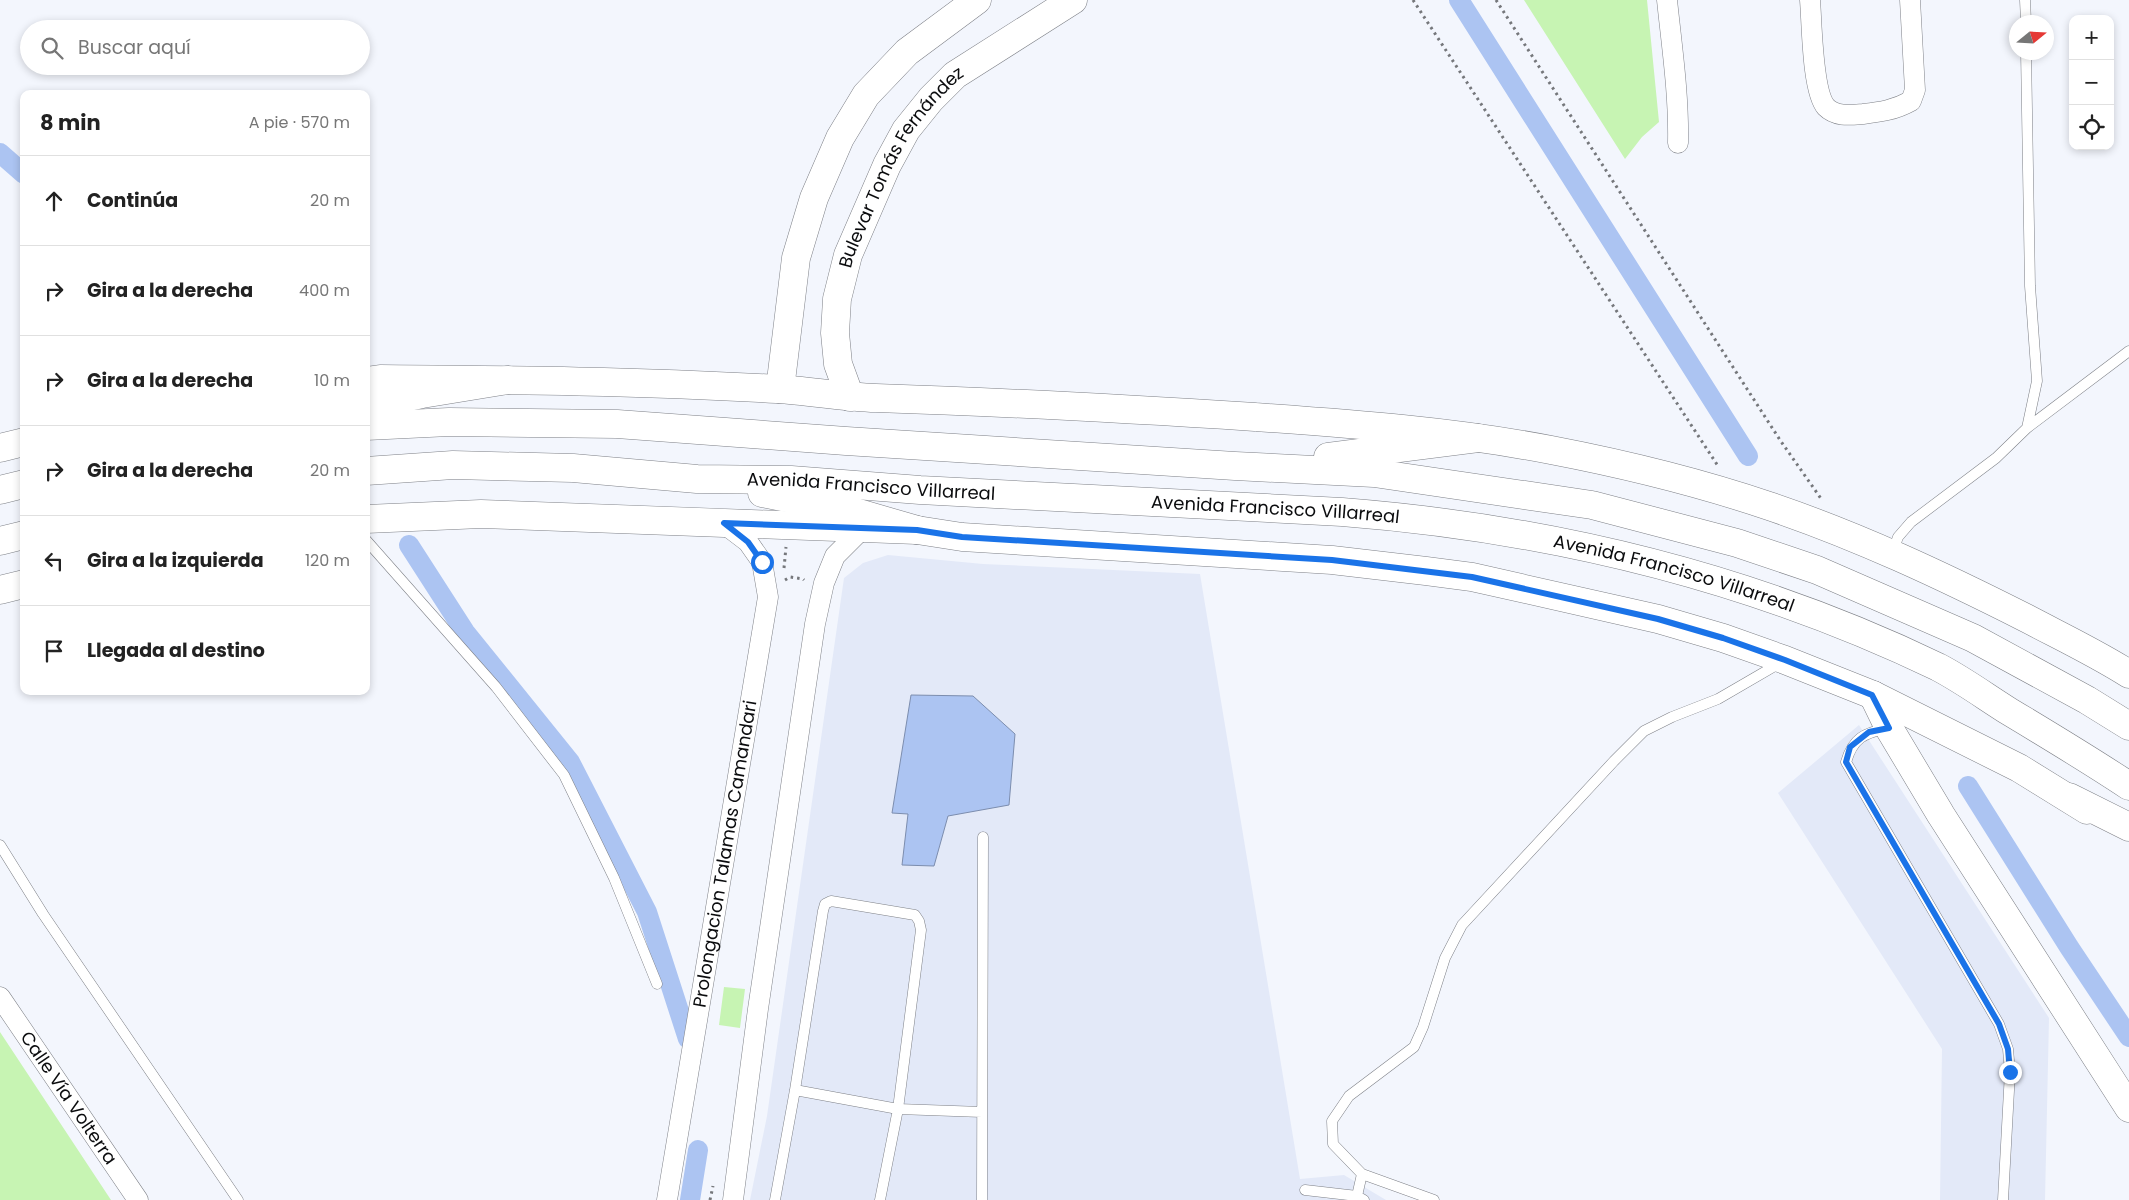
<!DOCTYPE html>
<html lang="es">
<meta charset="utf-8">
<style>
body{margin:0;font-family:Poppins,sans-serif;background:#f2f2f2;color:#222}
.controls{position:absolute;right:15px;top:15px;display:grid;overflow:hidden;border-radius:10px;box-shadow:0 2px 8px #0003}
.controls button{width:45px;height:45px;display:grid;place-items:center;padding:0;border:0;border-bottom:1px solid #e0e0e0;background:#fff;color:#222;font:25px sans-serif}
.compass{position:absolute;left:2009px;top:15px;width:45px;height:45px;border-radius:50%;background:#fff;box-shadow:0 2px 8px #0003;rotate:72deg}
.stop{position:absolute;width:15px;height:15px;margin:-11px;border:4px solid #1a73e8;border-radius:50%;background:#fff}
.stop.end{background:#1a73e8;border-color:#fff;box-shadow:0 1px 5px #0008}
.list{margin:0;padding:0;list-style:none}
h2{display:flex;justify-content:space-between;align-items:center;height:65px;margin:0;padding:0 20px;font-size:21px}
h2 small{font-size:16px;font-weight:400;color:#767676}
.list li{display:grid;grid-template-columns:32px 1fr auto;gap:15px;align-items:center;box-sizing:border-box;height:90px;padding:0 20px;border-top:1px solid #e0e0e0}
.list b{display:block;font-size:19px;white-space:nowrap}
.list em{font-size:16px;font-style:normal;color:#767676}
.icon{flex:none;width:28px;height:28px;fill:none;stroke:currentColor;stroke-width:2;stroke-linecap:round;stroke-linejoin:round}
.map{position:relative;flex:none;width:2129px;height:1200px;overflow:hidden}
.search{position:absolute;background:#fff;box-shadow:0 2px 8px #0003;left:20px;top:20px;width:350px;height:55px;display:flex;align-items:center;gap:12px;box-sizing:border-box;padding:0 18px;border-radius:28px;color:#767676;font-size:19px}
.panel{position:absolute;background:#fff;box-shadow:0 2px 8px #0003;left:20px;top:90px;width:350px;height:605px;border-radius:10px}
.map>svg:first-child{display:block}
.built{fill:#e3e9f8}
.green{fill:#c7f4b3}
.water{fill:#acc4f2;stroke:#7c8dae}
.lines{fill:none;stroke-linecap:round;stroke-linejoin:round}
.canal{stroke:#acc4f2;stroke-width:20}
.lane-casing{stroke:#7e8087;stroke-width:11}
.street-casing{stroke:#7e8087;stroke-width:21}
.secondary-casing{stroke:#7e8087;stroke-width:29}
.primary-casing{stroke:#7e8087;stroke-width:29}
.highway-casing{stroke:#7e8087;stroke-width:29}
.path{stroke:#75777b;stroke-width:3;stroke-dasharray:2.5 4;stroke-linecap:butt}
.lane{stroke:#fff;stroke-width:10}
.street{stroke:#fff;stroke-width:20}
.secondary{stroke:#fff;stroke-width:28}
.primary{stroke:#fff;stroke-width:28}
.highway{stroke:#fff;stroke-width:28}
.route{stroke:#1a73e8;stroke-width:6}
.labels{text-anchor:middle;stroke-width:4;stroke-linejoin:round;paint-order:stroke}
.street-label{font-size:18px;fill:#0b0c0e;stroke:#fff}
</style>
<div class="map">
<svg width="2129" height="1200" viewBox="0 0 2129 1200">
<rect width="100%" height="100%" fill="#f3f6fd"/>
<path class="built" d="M888 555 983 564 1200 574 1300 1179 1344 1175 1386 1200H750L767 1116 844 578 863 563Z
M1859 725 2049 1018 2045 1200H1940L1942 1049 1778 793Z"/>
<path class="green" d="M1524 0H1647L1659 122 1642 137 1625 159Z
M724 987 745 989 740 1028 719 1025Z
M0 1032 111 1200H0Z"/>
<path class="water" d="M911 695 973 696 1015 734 1009 805 948 816 934 866 902 865 908 814 892 813Z"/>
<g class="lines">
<path class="canal" d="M1459 0 1748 456
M0 153 24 174
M409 545 465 632 570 762 647 912 688 1039
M1968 786 2069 947 2129 1037
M690 1200 698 1150"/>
<defs>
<path id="lane" d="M2025 0 2026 22
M2027 428 2129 351
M366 540 496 687 564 775 614 878 657 984
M1892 554 1898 537 1911 522 1996 458 2027 428 2037 381 2030 286 2026 52
M1888 728C1864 733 1853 738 1846 762L1999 1024 2008 1049 2010 1072 2003 1200
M0 845 43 914 238 1200
M795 1090 898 1109 982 1112
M1305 1190 1357 1196 1364 1200
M1357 1196 1362 1174
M775 1200 795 1090 823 911 825 904 831 901 915 915 919 921 921 930 898 1109 880 1200
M982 1200 983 837
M1434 1200 1362 1174 1333 1144 1332 1121 1349 1096 1414 1047 1423 1027 1445 958 1462 925 1614 761 1644 731 1672 717 1718 699 1780 663"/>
<g id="street">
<path d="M1667 0C1672 48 1679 95 1678 143"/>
<path d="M1810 0C1812 23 1812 91 1826 107 1836 117 1850 115 1863 114 1880 112 1895 110 1911 101L1915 90 1910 0"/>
<path id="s1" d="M0 997 138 1200"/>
<path id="s2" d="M667 1200 768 597 762 562 748 542 723 523"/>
<path d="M733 1200 758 1009 815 624 824 583 835 556 862 529"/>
</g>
<g id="secondary">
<path d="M780 389 796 258 814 198 840 138 866 95 907 52 977 0"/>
<path id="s3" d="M850 397 838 364 835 333 837 299 848 255 887 165 906 130 931 99 955 75 1073 0"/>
<path d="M1873 695 1889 728 1941 815 2129 1108"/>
</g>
<path id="primary" d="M366 381 380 379C512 380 645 381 777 389 810 391 843 397 876 398 1002 402 1129 409 1255 417 1353 424 1453 431 1551 450 1624 464 1698 482 1769 506 1858 536 1943 576 2026 618 2060 636 2096 653 2129 674
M0 448 24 442
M366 519 481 514 917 530 962 537 1332 560 1426 571 1472 577 1658 619 1723 638 1785 660 1873 695 2019 768 2087 810
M0 590 24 584"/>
<g id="highway">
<path d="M366 406 422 394 508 380"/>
<path d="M366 426 449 422 617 424 846 441 1235 466 1374 473 1592 505 1737 543 1817 570 1973 638 2087 700 2129 726"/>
<path d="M1328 457 1478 438"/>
<path id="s4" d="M366 471 453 465 573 468 697 479 791 480 920 490 1342 512C1547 528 1751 577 1938 667 1963 680 1986 697 2010 712 2050 736 2090 760 2129 786"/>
<path d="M0 490 24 484"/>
<path d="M762 493 848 510 917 530"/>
<path d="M0 541 24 535"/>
<path d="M2069 797 2129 827"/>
</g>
</defs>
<use href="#lane" class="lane-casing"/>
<use href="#street" class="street-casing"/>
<use href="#secondary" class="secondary-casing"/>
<use href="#primary" class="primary-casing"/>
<use href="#highway" class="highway-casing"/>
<path class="path" d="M1413 0 1718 466
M1496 0 1780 440 1822 500
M784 568 786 547
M785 580 790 577 803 579 804 580
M710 1200 713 1186"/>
<use href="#lane" class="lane"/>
<use href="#street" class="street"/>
<use href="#secondary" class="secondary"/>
<use href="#primary" class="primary"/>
<use href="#highway" class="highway"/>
</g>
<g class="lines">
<path class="route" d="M762 562 748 542 724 523 917 530 962 537 1332 560 1472 577 1658 619 1723 638 1785 660 1872 695 1889 728 1869 732 1850 747 1846 762 1999 1024 2008 1049 2010 1072"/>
</g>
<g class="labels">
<g class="street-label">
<text dy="6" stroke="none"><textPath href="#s3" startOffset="249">Bulevar Tomás Fernández</textPath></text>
<text dy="6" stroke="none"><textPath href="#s4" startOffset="506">Avenida Francisco Villarreal</textPath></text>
<text dy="6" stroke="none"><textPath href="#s4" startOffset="911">Avenida Francisco Villarreal</textPath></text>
<text dy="6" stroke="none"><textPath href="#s4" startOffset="1316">Avenida Francisco Villarreal</textPath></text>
<text dy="6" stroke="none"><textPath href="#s2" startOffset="351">Prolongacion Talamas Camandari</textPath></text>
<text dy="6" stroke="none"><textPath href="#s1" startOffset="122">Calle Vía Volterra</textPath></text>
</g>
</g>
</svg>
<div class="controls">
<button>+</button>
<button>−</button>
<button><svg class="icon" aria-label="locate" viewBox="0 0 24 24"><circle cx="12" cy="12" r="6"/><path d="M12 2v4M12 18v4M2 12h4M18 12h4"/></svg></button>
</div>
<svg class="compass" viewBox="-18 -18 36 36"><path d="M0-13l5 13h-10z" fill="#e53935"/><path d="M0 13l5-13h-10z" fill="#767676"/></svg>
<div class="stop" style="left:762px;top:562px"></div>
<div class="stop end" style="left:2010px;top:1072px"></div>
<div class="search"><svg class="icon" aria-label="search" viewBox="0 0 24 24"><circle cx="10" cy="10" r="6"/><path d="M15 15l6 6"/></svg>Buscar aquí</div>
<section class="panel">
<h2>8 min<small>A pie · 570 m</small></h2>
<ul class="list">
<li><svg class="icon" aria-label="ahead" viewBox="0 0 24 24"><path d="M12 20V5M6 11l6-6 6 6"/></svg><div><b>Continúa</b></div><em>20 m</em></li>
<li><svg class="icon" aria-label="right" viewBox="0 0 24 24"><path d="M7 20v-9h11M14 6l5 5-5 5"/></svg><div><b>Gira a la derecha</b></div><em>400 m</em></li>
<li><svg class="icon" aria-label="right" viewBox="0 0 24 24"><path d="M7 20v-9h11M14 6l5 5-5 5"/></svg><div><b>Gira a la derecha</b></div><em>10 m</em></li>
<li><svg class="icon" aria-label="right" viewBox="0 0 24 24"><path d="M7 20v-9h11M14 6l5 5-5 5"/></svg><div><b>Gira a la derecha</b></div><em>20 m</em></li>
<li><svg class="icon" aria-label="left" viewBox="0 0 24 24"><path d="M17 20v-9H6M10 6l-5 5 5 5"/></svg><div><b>Gira a la izquierda</b></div><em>120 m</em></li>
<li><svg class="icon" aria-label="arrive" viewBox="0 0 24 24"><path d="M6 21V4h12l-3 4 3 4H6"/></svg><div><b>Llegada al destino</b></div></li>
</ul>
</section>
</div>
